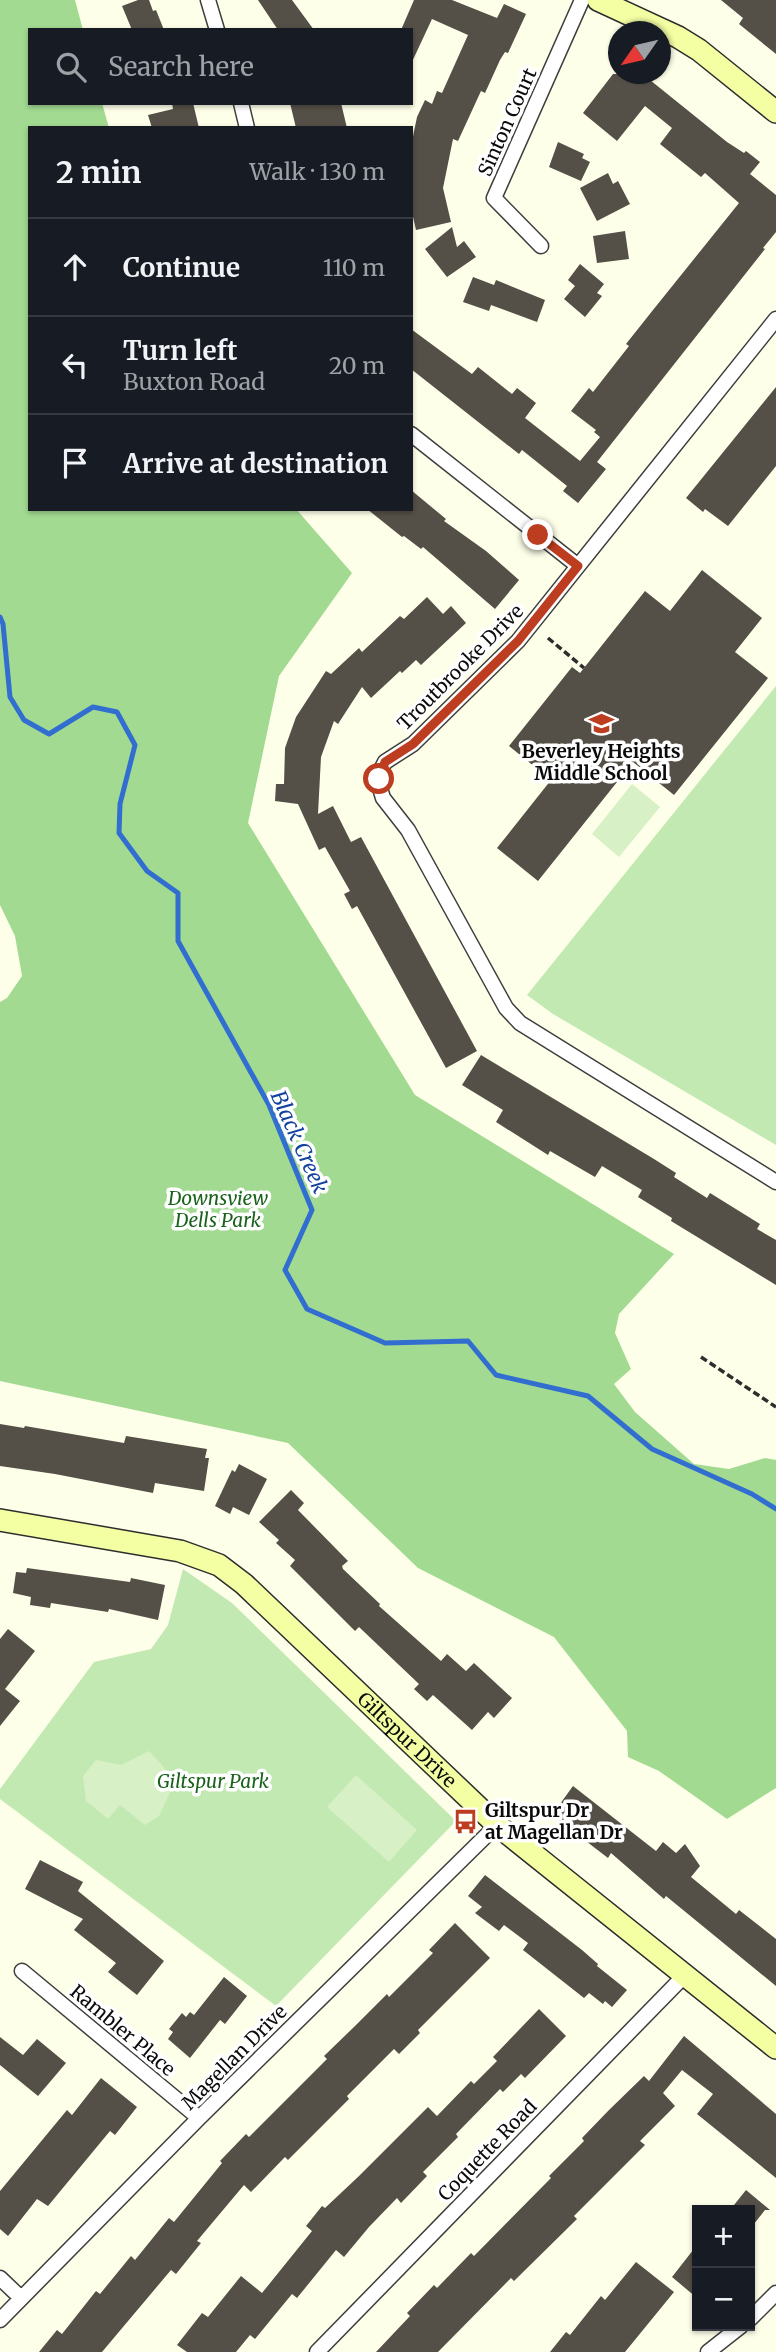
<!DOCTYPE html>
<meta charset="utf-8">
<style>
body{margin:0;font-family:Merriweather,serif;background:#242831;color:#f1f3f6}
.controls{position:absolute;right:21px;bottom:21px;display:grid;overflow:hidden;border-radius:0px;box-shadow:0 2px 5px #0004}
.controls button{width:63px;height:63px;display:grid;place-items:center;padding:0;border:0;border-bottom:2px solid #363941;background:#171b24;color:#f1f3f6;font:35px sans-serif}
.compass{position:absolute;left:608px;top:21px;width:63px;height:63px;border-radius:50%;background:#171b24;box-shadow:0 2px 5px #0004;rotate:236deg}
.stop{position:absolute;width:21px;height:21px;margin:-16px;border:5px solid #bd3d21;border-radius:50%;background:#fff}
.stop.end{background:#bd3d21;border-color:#fff;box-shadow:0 2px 7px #0008}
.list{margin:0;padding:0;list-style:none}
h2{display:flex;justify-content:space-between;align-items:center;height:91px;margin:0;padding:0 28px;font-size:30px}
h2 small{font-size:23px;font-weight:400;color:#9ea1a6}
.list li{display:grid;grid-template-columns:46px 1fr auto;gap:21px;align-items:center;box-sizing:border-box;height:98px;padding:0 28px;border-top:2px solid #363941}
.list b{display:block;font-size:26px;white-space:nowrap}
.list p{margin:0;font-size:23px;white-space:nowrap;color:#9ea1a6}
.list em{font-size:23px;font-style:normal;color:#9ea1a6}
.icon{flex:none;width:38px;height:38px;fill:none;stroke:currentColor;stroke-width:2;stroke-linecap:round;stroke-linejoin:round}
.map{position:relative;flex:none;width:776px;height:2352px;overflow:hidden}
.search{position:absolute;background:#171b24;box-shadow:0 2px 5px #0004;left:28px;top:28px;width:385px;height:77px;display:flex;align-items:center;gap:18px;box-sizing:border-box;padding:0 24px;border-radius:0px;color:#9ea1a6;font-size:26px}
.panel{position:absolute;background:#171b24;box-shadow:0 2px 5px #0004;left:28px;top:126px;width:385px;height:385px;border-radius:0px}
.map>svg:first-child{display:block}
.green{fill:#c3e9b3}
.forest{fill:#a2da92}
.pitch{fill:#d7f0c5}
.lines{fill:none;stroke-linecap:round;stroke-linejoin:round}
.stream{stroke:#326dd0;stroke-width:5}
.building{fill:#544f47}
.street-casing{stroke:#3e3e3e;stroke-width:17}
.secondary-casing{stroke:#2d2d2d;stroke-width:24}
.path{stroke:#2d2d2d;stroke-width:3.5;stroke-dasharray:7 3.5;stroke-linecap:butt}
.street{stroke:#fff;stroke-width:14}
.secondary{stroke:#f4ffa4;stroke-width:21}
.route{stroke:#bd3d21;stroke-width:9}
.labels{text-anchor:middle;stroke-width:7;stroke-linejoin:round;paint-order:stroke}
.street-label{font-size:19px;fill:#0b0b0b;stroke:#fff}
.poi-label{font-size:19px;font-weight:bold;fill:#0b0b0b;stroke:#fff}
.park-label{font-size:19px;font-style:italic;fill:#1b631c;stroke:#fff}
.water-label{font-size:21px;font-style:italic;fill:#13429e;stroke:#fff}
</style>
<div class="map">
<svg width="776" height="2352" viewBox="0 0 776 2352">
<rect width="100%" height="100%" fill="#feffe9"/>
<path class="green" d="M776 686V1145L553 1014 527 995Z
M183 1569 232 1603 456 1821 276 2006 0 1799V1789L94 1662 151 1649 168 1625Z"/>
<path class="forest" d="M0 0H75L83 30H30V103H102L109 128H30V509H296L352 573 279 676 248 823 415 1095 674 1254 619 1314 615 1333 631 1369 614 1384 635 1412 694 1464 729 1469 765 1458 776 1460V1788L727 1819 659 1771 628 1757 627 1731 554 1637 418 1568 288 1443 0 1381V1002L7 998 22 976 15 936 0 905Z"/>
<path class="pitch" d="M632 784 660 807 619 857 592 834Z
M149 1751 163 1766 173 1786 159 1816 145 1825 120 1805 108 1819 86 1801 83 1776 96 1760 121 1765Z
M356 1775 417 1830 389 1862 327 1807Z"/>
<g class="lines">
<path class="stream" d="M0 617 3 624 10 697 24 720 49 734 93 707 117 712 135 745 120 804 119 833 147 871 178 893V941L269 1105 312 1210 285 1270 307 1309 385 1343 468 1341 496 1375 588 1396 652 1449 752 1494 776 1509"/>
</g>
<path class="building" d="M138 0H149L153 11 156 10 164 30H132L122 6Z
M258 0H292L314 30H278Z
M414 0H452L497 18 504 4 526 14 508 53 505 52 500 60 485 93 481 91 458 141 453 139 443 188 451 222 416 230 411 208V146L417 117 425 100 432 104 437 91 442 93 468 35 432 19 411 64V30H401Z
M721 0H776V54L739 24 743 18Z
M613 74H656L650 80 727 142 744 153 746 151 760 162 750 174 776 195V232L763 248 765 249 597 462 606 469 578 503 563 491 567 486 522 450 519 454 411 369V329L472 374 478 367 512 394 517 388 536 403 525 418 580 461 600 437 594 432 596 430 571 411 589 388 593 392 629 346 626 344 653 310 739 203 705 173 701 177 660 144 672 128 645 106 617 141 583 113Z
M172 103H193L199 128H152L148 115 173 109Z
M290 103H341L347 128H296Z
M558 142 584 154 582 158 590 162 581 181 549 167Z
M608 173 613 184 618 181 630 204 597 221 580 188Z
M452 227 457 247 464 241 476 257 447 277 425 249Z
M625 231 629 259 597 263 593 236Z
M580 264 604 284 597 293 602 296 585 317 564 299 575 286 568 280Z
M473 277 494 285 496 280 545 300 537 322 491 305 489 311 463 302Z
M776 387V466L728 526 705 509 703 512 686 498Z
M411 490 446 519 444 521 486 551 519 580 495 609 423 547 421 549 404 536 402 537 367 509H411Z
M702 570 762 618 735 652 768 678 674 795 633 762 538 881 497 848 551 780 509 746 572 667 580 673 645 591 670 611Z
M427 597 443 614 451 606 466 623 421 665 416 660 402 673 400 671 371 698 362 687 338 724 334 721 321 757 318 814 333 806 351 842 361 837 477 1051 446 1068 357 906 352 909 344 894 350 891 325 847 319 850 298 804 275 801 276 784H284L285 748 296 717 326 671 331 674 359 648 362 652 400 616 404 619Z
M481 1055 654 1159 676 1173 674 1177 707 1198 710 1193 760 1224 757 1229 776 1240V1285L671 1221 672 1218 638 1197 642 1190 602 1166 595 1177 550 1151 548 1155 496 1122 503 1110 462 1085Z
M0 1424 24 1428 25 1426 124 1443 126 1436 207 1449 205 1458H209L204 1491 155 1483 153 1493 55 1474 0 1466Z
M239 1464 267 1479 249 1515 233 1507 230 1514 215 1506 232 1470 235 1472Z
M291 1490 304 1503 298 1510 348 1561 342 1566 343 1569 380 1604 379 1606 441 1661 447 1654 466 1671 474 1663 512 1698 494 1718 488 1712 472 1730 433 1695 427 1701 414 1689 419 1684 359 1627 355 1631 290 1566 295 1560 276 1543 279 1540 259 1522Z
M27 1568 130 1582 131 1578 165 1585 158 1620 109 1609 108 1612 51 1603 50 1608 30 1605 31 1597 13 1593 16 1572 26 1573Z
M8 1629 35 1651 5 1689 20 1701 0 1726V1639Z
M573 1786 656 1851 663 1842 676 1853 685 1844 700 1866 691 1877 736 1914 739 1910 776 1939V1986L666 1896 664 1899 611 1853 608 1858 552 1815Z
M40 1860 83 1882 78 1891 164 1961 137 1995 108 1972 116 1963 74 1930 83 1919 25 1889Z
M485 1875 582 1950 598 1964 597 1966 627 1990 612 2007 605 2001 603 2004 589 1993 584 1998 523 1950 528 1943 504 1925 499 1931 475 1913 482 1907 468 1896Z
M455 1923 490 1958 418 2030 420 2033 399 2054 394 2049 347 2096 349 2099 288 2160 285 2157 251 2192 244 2185 197 2241 201 2243 176 2274 171 2270 102 2352H39L57 2330 62 2334 96 2291 100 2294 131 2256 135 2260 169 2218 174 2222 222 2163 220 2161 246 2134 249 2137 327 2059 324 2056 354 2027 387 1994 389 1997 433 1953 429 1950Z
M224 1977 247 1996 225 2024 220 2020 190 2058 168 2039 173 2032 169 2029 182 2013 186 2017 190 2012 194 2015Z
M539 2009 566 2036 525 2078 521 2074 503 2092 500 2089 456 2134 458 2137 423 2172 427 2176 401 2203 397 2198 369 2227 344 2257 336 2250 297 2298 292 2294 255 2339 250 2335 236 2352H187L177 2345 202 2313 208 2317 241 2276 262 2293 312 2231 306 2226 322 2206 325 2208 359 2176 428 2107 437 2116 471 2081 474 2084 497 2061 493 2057Z
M684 2036 776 2114V2178L697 2114 713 2094 682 2070 663 2093 675 2106 640 2141 645 2145 574 2216 577 2219 514 2281 511 2278 438 2352H376L410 2316 407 2313 434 2285 437 2288 471 2253 474 2256 551 2178 549 2176 584 2141 582 2138 609 2110 644 2076 649 2081Z
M0 2037 23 2055 37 2039 66 2063 38 2096 0 2065Z
M101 2078 137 2107 115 2135 110 2131 48 2206 37 2199 8 2236 0 2229V2191L67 2110 72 2115Z
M746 2190 770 2210H765L750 2229V2210H730Z
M697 2245V2298L672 2277Z
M636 2262 674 2292 625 2352H550L566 2332 570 2335 601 2296 605 2300Z"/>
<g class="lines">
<defs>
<path id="street" d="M208 0 217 30
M241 103 247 128
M541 246 494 198 582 0
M776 319 518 641 413 744 385 762 381 770 380 788 383 798 408 830 506 1008 520 1023 776 1182
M411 434 578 566
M22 1971 199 2118
M0 2278 21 2298
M750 2319 776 2293
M0 2320 199 2118 497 1825
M317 2352 685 1975
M708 2352 741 2326"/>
<g id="secondary">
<path d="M598 0 678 37 699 50 776 112"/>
<path id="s1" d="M0 1520 180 1551 219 1565 244 1584 497 1825 776 2048"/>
</g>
</defs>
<use href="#street" class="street-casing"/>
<use href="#secondary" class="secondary-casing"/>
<path class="path" d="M548 638 584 668
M701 1357 776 1407"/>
<use href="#street" class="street"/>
<use href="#secondary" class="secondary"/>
</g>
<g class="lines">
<path class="route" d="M379 779 385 762 413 744 518 641 578 566 538 535"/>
</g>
<defs>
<symbol id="school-bare" viewBox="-9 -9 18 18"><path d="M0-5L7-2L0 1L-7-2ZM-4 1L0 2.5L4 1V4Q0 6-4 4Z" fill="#bd3d21" stroke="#fff" stroke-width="2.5" paint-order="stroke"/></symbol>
<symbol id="bus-bare" viewBox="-9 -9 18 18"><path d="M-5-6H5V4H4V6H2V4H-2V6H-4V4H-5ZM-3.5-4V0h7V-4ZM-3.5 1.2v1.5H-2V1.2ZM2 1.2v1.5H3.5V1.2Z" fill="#bd3d21" stroke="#fff" stroke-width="2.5" paint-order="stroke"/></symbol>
</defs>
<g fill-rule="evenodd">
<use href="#school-bare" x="584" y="706" width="35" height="35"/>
<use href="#bus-bare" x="448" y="1804" width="35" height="35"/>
</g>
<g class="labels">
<g class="street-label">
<text transform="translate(507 122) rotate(-66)" y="7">Sinton Court</text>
<text transform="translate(460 667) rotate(-45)" y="7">Troutbrooke Drive</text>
<text dy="7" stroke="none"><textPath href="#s1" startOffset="481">Giltspur Drive</textPath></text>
<text transform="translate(123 2030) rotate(40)" y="7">Rambler Place</text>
<text transform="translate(234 2057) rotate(-45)" y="7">Magellan Drive</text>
<text transform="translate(487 2150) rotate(-46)" y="7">Coquette Road</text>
</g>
<g class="poi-label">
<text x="601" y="758">Beverley Heights<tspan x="601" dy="22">Middle School</tspan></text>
<text x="485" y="1817" text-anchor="start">Giltspur Dr<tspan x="485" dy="22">at Magellan Dr</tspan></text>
</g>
<g class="park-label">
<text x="218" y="1205">Downsview<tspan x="218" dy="22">Dells Park</tspan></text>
<text x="213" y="1788">Giltspur Park</text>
</g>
<g class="water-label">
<text transform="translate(299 1142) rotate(66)" y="7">Black Creek</text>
</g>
</g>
</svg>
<div class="controls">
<button>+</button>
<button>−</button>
</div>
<svg class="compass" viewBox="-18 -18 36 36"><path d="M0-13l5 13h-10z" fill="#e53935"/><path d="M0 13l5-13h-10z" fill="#9ea1a6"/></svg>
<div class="stop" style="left:379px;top:779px"></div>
<div class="stop end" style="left:538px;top:535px"></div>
<div class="search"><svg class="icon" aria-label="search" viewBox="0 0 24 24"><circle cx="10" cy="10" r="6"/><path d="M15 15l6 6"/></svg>Search here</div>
<section class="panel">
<h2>2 min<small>Walk · 130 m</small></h2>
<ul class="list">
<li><svg class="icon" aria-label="ahead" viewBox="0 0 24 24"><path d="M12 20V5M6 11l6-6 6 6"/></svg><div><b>Continue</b></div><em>110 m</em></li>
<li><svg class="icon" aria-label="left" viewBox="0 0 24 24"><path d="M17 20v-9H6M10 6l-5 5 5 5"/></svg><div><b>Turn left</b><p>Buxton Road</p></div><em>20 m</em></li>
<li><svg class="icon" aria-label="arrive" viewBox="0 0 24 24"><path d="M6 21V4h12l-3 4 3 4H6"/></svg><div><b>Arrive at destination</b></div></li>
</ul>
</section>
</div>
